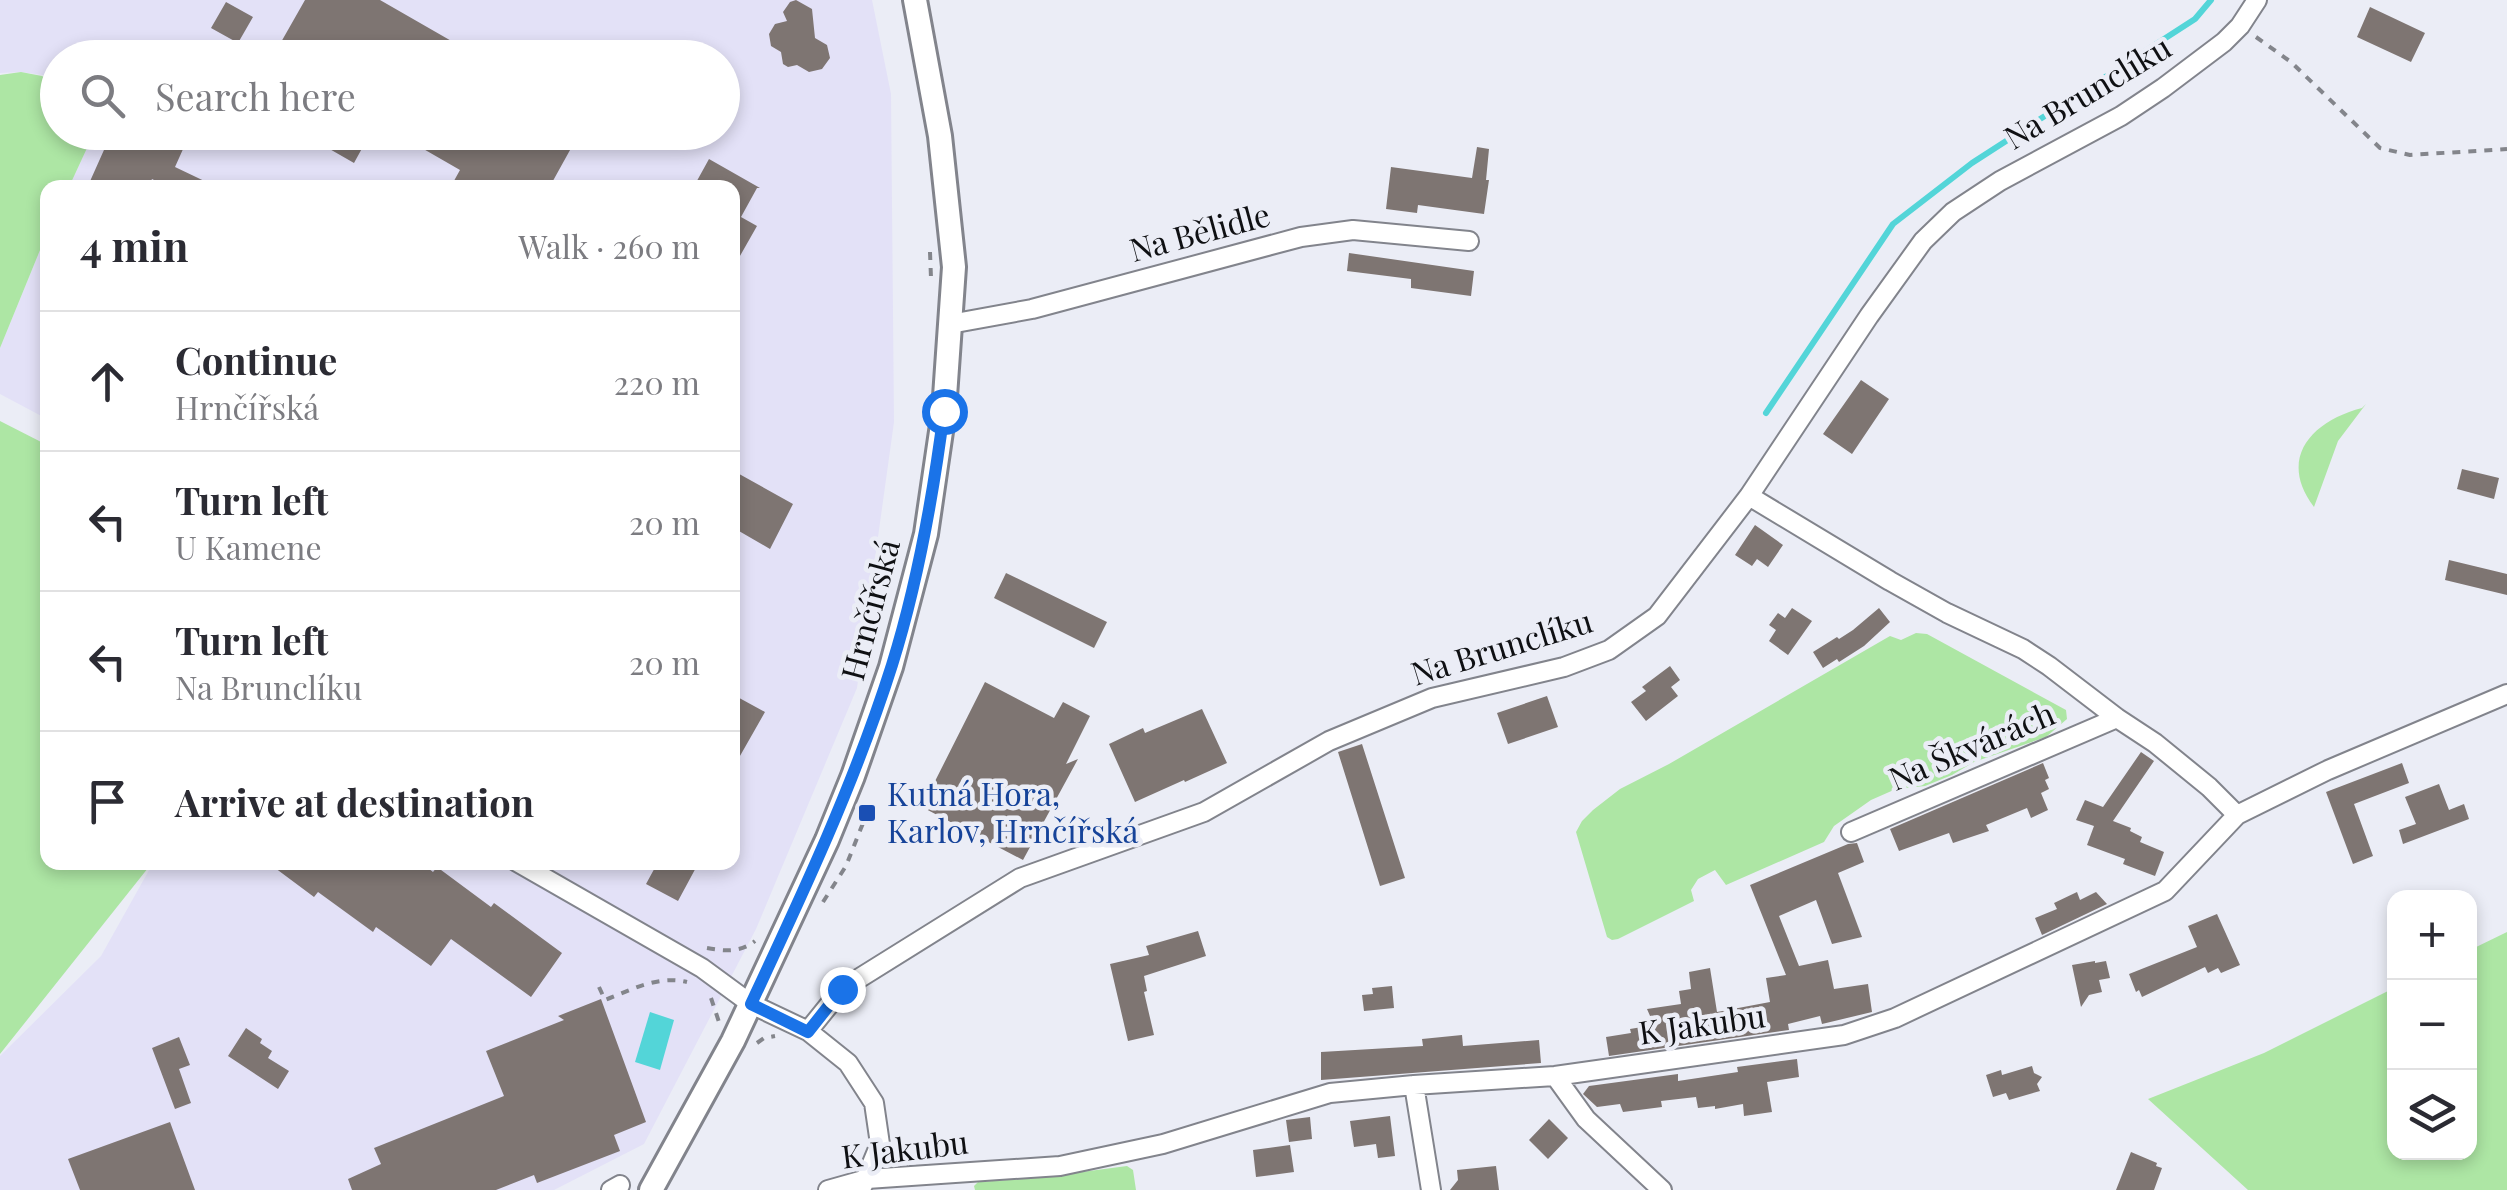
<!DOCTYPE html>
<meta charset="utf-8">
<style>
body{margin:0;font-family:"Playfair Display",serif;background:#f2f2f3;color:#2b2b33}
.controls{position:absolute;right:30px;bottom:30px;display:grid;overflow:hidden;border-radius:20px;box-shadow:0 5px 15px #0003}
.controls button{width:90px;height:90px;display:grid;place-items:center;padding:0;border:0;border-bottom:2px solid #e1e1e2;background:#fff;color:#2b2b33;font:50px sans-serif}
.stop{position:absolute;width:30px;height:30px;margin:-22px;border:8px solid #1a73e8;border-radius:50%;background:#fff}
.stop.end{background:#1a73e8;border-color:#fff;box-shadow:0 2px 10px #0008}
.list{margin:0;padding:0;list-style:none}
h2{display:flex;justify-content:space-between;align-items:center;height:130px;margin:0;padding:0 40px;font-size:42px}
h2 small{font-size:32px;font-weight:400;color:#7c7c81}
.list li{display:grid;grid-template-columns:65px 1fr auto;gap:30px;align-items:center;box-sizing:border-box;height:140px;padding:0 40px;border-top:2px solid #e1e1e2}
.list b{display:block;font-size:38px;white-space:nowrap}
.list p{margin:0;font-size:32px;white-space:nowrap;color:#7c7c81}
.list em{font-size:32px;font-style:normal;color:#7c7c81}
.icon{flex:none;width:55px;height:55px;fill:none;stroke:currentColor;stroke-width:2;stroke-linecap:round;stroke-linejoin:round}
.map{position:relative;flex:none;width:2507px;height:1190px;overflow:hidden}
.search{position:absolute;background:#fff;box-shadow:0 5px 15px #0003;left:40px;top:40px;width:700px;height:110px;display:flex;align-items:center;gap:25px;box-sizing:border-box;padding:0 35px;border-radius:55px;color:#7c7c81;font-size:38px}
.panel{position:absolute;background:#fff;box-shadow:0 5px 15px #0003;left:40px;top:180px;width:700px;height:690px;border-radius:20px}
.map>svg:first-child{display:block}
.industrial{fill:#e3e1f7}
.green{fill:#ade6a4}
.water{fill:#53d5d8}
.lines{fill:none;stroke-linecap:round;stroke-linejoin:round}
.stream{stroke:#53d5d8;stroke-width:6}
.building{fill:#7e7572}
.minor-casing{stroke:#82848c;stroke-width:22}
.major-casing{stroke:#82848c;stroke-width:28}
.path{stroke:#83858b;stroke-width:4;stroke-dasharray:8 8;stroke-linecap:butt}
.minor{stroke:#fff;stroke-width:18}
.major{stroke:#fff;stroke-width:22}
.route{stroke:#1a73e8;stroke-width:12}
.transit-dot{fill:#1a4fb4;stroke:#ebedf6;stroke-width:4}
.labels{text-anchor:middle;stroke-width:9;stroke-linejoin:round;paint-order:stroke}
.street-label{font-size:32px;fill:#0f1013;stroke:#ebedf6}
.transit-label{font-size:32px;fill:#164399;stroke:#ebedf6;text-anchor:start}
</style>
<div class="map">
<svg width="2507" height="1190" viewBox="0 0 2507 1190">
<rect width="100%" height="100%" fill="#ebedf6"/>
<path class="industrial" d="M0 0H872L891 94 894 422 857 688 756 929 644 1144 554 1190H0V1056L101 956 153 863 732 862V188L69 187 94 133 722 132V58H58L57 77 21 72 0 73Z
M47 233V419L0 394V348Z"/>
<path class="green" d="M21 72 42 76 57 85 58 132 94 133 69 187 48 188 47 233 0 348V75Z
M2366 404 2338 441 2314 507C2277 458 2312 421 2362 408Z
M0 421 47 445 48 862 152 863 0 1054Z
M1916 633 1927 634 2066 710 2067 719 2046 737 1974 762 1952 775 1925 786 1896 789 1871 800 1834 826 1824 842 1726 885 1715 870 1698 879 1691 890 1694 901 1618 939 1612 940 1607 937 1576 832 1582 821 1593 810 1620 789 1669 764 1890 636 1901 640Z
M2507 932V1190H2248L2148 1099 2264 1053 2394 988V1152H2470V950Z
M1127 1166 1133 1170 1136 1190H975L974 1186 978 1182 1036 1178Z"/>
<path class="water" d="M650 1012 674 1020 660 1070 635 1062Z"/>
<g class="lines">
<path class="stream" d="M1766 413 1893 224 1972 163 2195 19 2211 0"/>
</g>
<path class="building" d="M305 0H380L481 58H272Z
M796 0 812 9 815 38 827 45 830 58 822 69 809 72 797 65 788 67 783 64 781 52 771 46 769 34 775 24 787 21 783 12 790 2Z
M226 2 253 17 238 43 211 28Z
M2370 7 2425 33 2411 62 2357 37Z
M112 132H176L188 138 175 167 219 188H170L152 179 148 188H87Z
M300 132H371L354 163Z
M394 132H580L549 188H450L460 170Z
M1477 147 1489 149 1486 180H1489L1484 214 1418 205 1417 213 1386 209 1391 167 1472 178Z
M709 159 760 188H757L741 217 757 226 732 270V188H693Z
M1349 253 1474 271 1471 296 1411 288V279L1347 271Z
M1861 380 1889 399 1852 454 1823 434Z
M2462 469 2499 478 2494 499 2457 489Z
M732 470 793 504 770 549 732 527Z
M1755 525 1783 545 1768 567 1757 559 1752 566 1735 555Z
M2449 560 2507 574V595L2445 580Z
M1006 573 1107 622 1094 648 994 598Z
M1792 608 1812 621 1788 655 1769 641 1776 630 1769 625 1778 613 1785 618Z
M1879 608 1890 622 1864 646 1839 662 1837 659 1823 668 1813 652 1837 637 1839 639 1853 630Z
M1670 666 1680 680 1671 687 1678 696 1646 721 1631 702 1646 691 1642 687Z
M985 682 1054 718 1063 702 1090 716 1066 764 1078 759 1023 860 922 807Z
M732 694 765 712 732 770Z
M1547 696 1558 727 1508 744 1497 713Z
M1202 709 1227 763 1185 782 1184 780 1135 802 1109 744 1143 728 1145 733Z
M1362 744 1405 878 1380 886 1338 752Z
M2141 752 2154 761 2113 821 2131 828 2130 831 2142 837 2140 842 2164 852 2155 876 2123 864 2125 859 2087 845 2094 826 2076 820 2085 800 2103 807Z
M2043 763 2049 778 2045 780 2049 789 2041 793 2048 810 2031 818 2027 808 1986 825 1989 831 1953 843 1949 833 1899 851 1890 829Z
M2402 763 2409 783 2354 804 2373 856 2353 864 2326 792Z
M2439 784 2449 810 2464 804 2469 819 2403 844 2399 830 2416 824 2405 797Z
M1857 843 1864 862 1838 873 1862 937 1832 944 1816 900 1779 916 1799 966 1828 960 1834 989 1868 984 1872 1012 1822 1024 1820 1016 1788 1024 1789 1030 1609 1056 1606 1037 1631 1033 1630 1029 1654 1025 1647 1009 1681 1004 1679 991 1691 989 1689 972 1710 968 1717 1012 1770 1002 1766 978 1786 975 1750 885 1848 844Z
M267 862H420L433 872 437 867 491 907 494 903 562 953 531 997 451 939 431 966 376 927 373 932 318 892 314 897Z
M658 862H699L678 901 646 884Z
M2077 892 2080 900 2096 892 2107 904 2042 935 2035 918 2057 909 2054 903Z
M2217 914 2240 965 2221 973 2218 968 2208 973 2205 967 2142 997 2139 990 2136 992 2129 974 2197 947 2188 926Z
M1198 931 1206 956 1144 976 1147 991 1144 992 1154 1035 1128 1041 1110 964 1149 955 1146 946Z
M2095 961V963L2106 961 2110 978 2099 980 2102 992 2089 995 2081 1007 2072 965Z
M1392 986 1394 1008 1364 1011 1362 995 1373 994 1372 988Z
M601 999 646 1122 614 1135 620 1151 537 1183 534 1175 496 1190H352L348 1179 381 1164 374 1148 504 1096 486 1051 564 1020 558 1016Z
M246 1028 262 1039 260 1043 272 1051 268 1058 289 1071 278 1089 228 1056Z
M1462 1035 1463 1046 1539 1040 1541 1063 1321 1080V1052L1423 1046 1422 1039Z
M179 1037 190 1065 179 1069 191 1103 175 1109 152 1048Z
M1797 1059 1799 1077 1767 1082 1772 1112 1744 1116 1743 1104 1715 1109V1106L1698 1108 1696 1097 1661 1101 1662 1107 1623 1112 1620 1104 1597 1107 1583 1094 1589 1086 1678 1074V1081L1738 1072 1737 1067Z
M2032 1066 2034 1073 2042 1077 2037 1084 2040 1091 2009 1100 2006 1093 1993 1097 1986 1075 2001 1070 2002 1075Z
M1390 1116 1395 1156 1378 1158 1376 1144 1354 1147 1350 1121Z
M1310 1117 1312 1139 1289 1142 1286 1120Z
M1549 1119 1568 1138 1548 1159 1529 1140Z
M170 1122 195 1190H80L68 1159Z
M1290 1145 1294 1172 1256 1177 1253 1150Z
M2131 1152 2157 1163 2156 1166 2162 1168 2154 1190H2116Z
M1496 1166 1499 1190H1450L1458 1180 1457 1170Z"/>
<g class="lines">
<defs>
<path id="minor" d="M950 324 1032 309 1301 237 1353 230 1469 241
M1749 496 1890 581 1947 613 2023 649 2049 666 2117 718 2155 743 2209 787 2237 815
M1851 832 2117 718
M517 862 702 968 751 1004 808 1031 848 1063 874 1103 880 1144 863 1185
M808 1031 842 989 1020 878 1204 812 1329 741 1432 698 1564 667 1609 650 1657 616 1749 496 1869 316 1923 241 1953 212 2000 181 2121 116 2163 88 2224 42 2240 26 2257 0
M1555 1076 1586 1119 1662 1190
M1414 1085 1431 1190
M611 1190 620 1185
M828 1190 867 1179 1060 1166 1163 1144 1330 1093 1414 1085 1555 1076 1844 1035 1895 1018 2165 891 2237 815 2328 770 2507 694"/>
<path id="major" d="M651 1190 733 1041 827 840 853 776 891 667 926 534 944 411 954 267 940 136 915 0"/>
</defs>
<use href="#minor" class="minor-casing"/>
<use href="#major" class="major-casing"/>
<path class="path" d="M2256 37 2291 62 2380 148 2410 155 2507 149
M930 252 931 278
M823 902 846 866 867 813
M707 948C724 951 740 953 755 941
M599 987 605 1000C631 990 658 975 687 982
M711 998 719 1022
M757 1043 764 1038 775 1036"/>
<use href="#minor" class="minor"/>
<use href="#major" class="major"/>
</g>
<g class="lines">
<path class="route" d="M842 989 808 1032 751 1004C803 893 855 782 892 665 918 582 933 497 944 411"/>
</g>
<rect class="transit-dot" x="857" y="803" width="20" height="20" rx="5"/>
<g class="labels">
<g class="street-label">
<text transform="translate(2088 93) rotate(-31)" y="11">Na Brunclíku</text>
<text transform="translate(1200 233) rotate(-15)" y="11">Na Bělidle</text>
<text transform="translate(871 610) rotate(-75)" y="11">Hrnčířská</text>
<text transform="translate(1502 648) rotate(-17)" y="11">Na Brunclíku</text>
<text transform="translate(1972 747) rotate(-23)" y="11">Na Škvárách</text>
<text transform="translate(1702 1025) rotate(-8)" y="11">K Jakubu</text>
<text transform="translate(905 1150) rotate(-7)" y="11">K Jakubu</text>
</g>
<g class="transit-label">
<text x="887" y="806">Kutná Hora,<tspan x="887" dy="37">Karlov, Hrnčířská</tspan></text>
</g>
</g>
</svg>
<div class="controls">
<button>+</button>
<button>−</button>
<button><svg class="icon" aria-label="layers" viewBox="0 0 24 24"><path d="M12 4l9 5-9 5-9-5zM3 14l9 5 9-5"/></svg></button>
</div>
<div class="stop" style="left:944px;top:411px"></div>
<div class="stop end" style="left:842px;top:989px"></div>
<div class="search"><svg class="icon" aria-label="search" viewBox="0 0 24 24"><circle cx="10" cy="10" r="6"/><path d="M15 15l6 6"/></svg>Search here</div>
<section class="panel">
<h2>4 min<small>Walk · 260 m</small></h2>
<ul class="list">
<li><svg class="icon" aria-label="ahead" viewBox="0 0 24 24"><path d="M12 20V5M6 11l6-6 6 6"/></svg><div><b>Continue</b><p>Hrnčířská</p></div><em>220 m</em></li>
<li><svg class="icon" aria-label="left" viewBox="0 0 24 24"><path d="M17 20v-9H6M10 6l-5 5 5 5"/></svg><div><b>Turn left</b><p>U Kamene</p></div><em>20 m</em></li>
<li><svg class="icon" aria-label="left" viewBox="0 0 24 24"><path d="M17 20v-9H6M10 6l-5 5 5 5"/></svg><div><b>Turn left</b><p>Na Brunclíku</p></div><em>20 m</em></li>
<li><svg class="icon" aria-label="arrive" viewBox="0 0 24 24"><path d="M6 21V4h12l-3 4 3 4H6"/></svg><div><b>Arrive at destination</b></div></li>
</ul>
</section>
</div>
